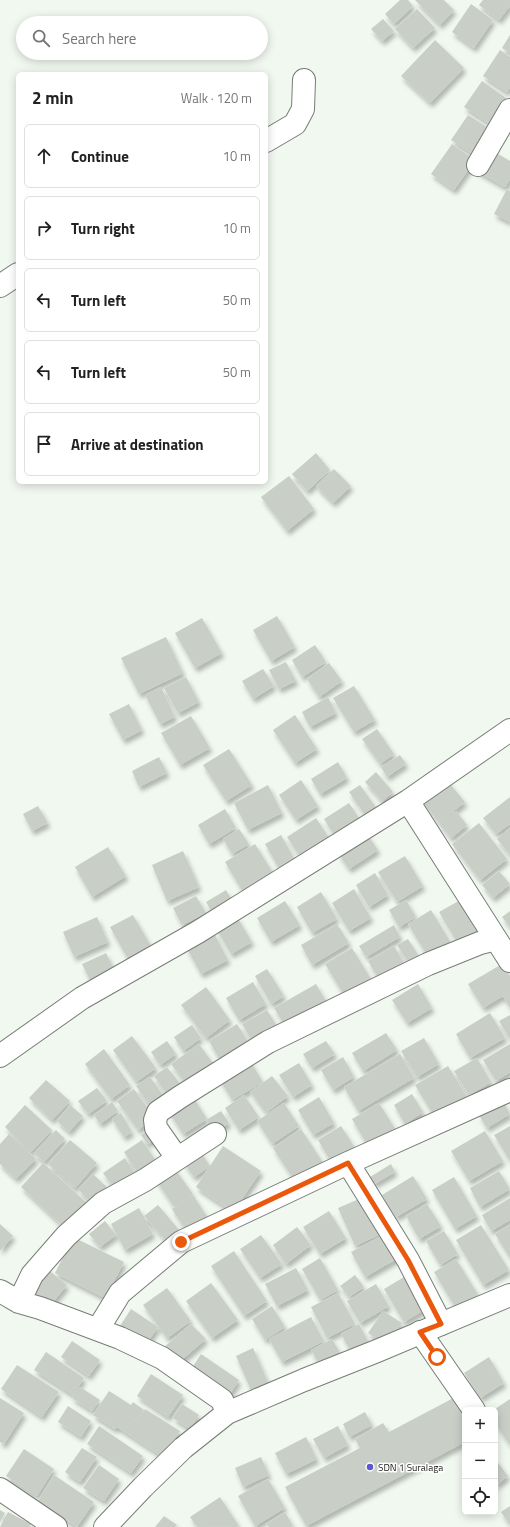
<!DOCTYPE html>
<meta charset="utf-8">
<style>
body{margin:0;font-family:"Titillium Web",sans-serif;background:#f6f6f6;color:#222}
.controls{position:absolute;right:12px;bottom:12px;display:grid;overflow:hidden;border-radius:6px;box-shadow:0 2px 10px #0003}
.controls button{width:36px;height:36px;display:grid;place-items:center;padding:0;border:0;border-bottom:1px solid #e0e0e0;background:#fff;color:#222;font:20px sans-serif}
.stop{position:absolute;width:12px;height:12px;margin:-9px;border:3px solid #ea580c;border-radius:50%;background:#fff}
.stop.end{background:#ea580c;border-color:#fff;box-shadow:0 1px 4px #0008}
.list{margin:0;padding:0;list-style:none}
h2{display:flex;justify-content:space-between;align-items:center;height:52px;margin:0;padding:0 16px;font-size:17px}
h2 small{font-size:13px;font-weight:400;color:#767676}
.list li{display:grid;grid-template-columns:26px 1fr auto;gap:12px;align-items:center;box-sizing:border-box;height:64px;margin:0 8px 8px;padding:0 8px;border:1px solid #e0e0e0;border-radius:6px}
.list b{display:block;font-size:15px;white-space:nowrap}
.list em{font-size:13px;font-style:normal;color:#767676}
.icon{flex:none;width:22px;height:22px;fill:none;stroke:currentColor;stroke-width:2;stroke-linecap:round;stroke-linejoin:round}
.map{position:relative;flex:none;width:510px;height:1527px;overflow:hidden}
.search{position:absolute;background:#fff;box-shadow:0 2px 10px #0003;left:16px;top:16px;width:252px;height:44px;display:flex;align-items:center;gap:10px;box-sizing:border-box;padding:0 14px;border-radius:22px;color:#767676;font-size:15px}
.panel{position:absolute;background:#fff;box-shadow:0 2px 10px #0003;left:16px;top:72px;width:252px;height:412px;border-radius:6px}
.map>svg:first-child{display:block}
.building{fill:#c9cfc7;filter:url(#shadow)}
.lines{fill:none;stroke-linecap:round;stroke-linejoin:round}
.minor-casing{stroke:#777d76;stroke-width:24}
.tertiary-casing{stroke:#777d76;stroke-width:24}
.minor{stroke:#fff;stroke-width:22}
.tertiary{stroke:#fff;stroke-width:22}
.route{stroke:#ea580c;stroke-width:5}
.poi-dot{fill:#5b58d0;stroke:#fff;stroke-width:1.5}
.labels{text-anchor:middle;stroke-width:3;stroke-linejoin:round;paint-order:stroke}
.poi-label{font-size:10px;fill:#181a18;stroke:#fff;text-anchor:start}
</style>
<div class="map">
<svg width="510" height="1527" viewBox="0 0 510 1527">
<defs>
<filter id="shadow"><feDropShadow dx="2.5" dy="4.5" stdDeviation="2" flood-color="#0004"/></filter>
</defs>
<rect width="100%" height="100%" fill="#f1f8f0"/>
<path class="building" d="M400 0H408L413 6 394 24 385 14Z
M415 0H444L454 10 440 25Z
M483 0H510V6L499 20 479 5Z
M471 4 493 20 474 48 452 32Z
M417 9 435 28 413 48 395 29Z
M383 19 394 31 382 41 371 29Z
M510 35V53L502 48Z
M435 40 464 68 430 103 401 76Z
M500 50 510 57V87L507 92 483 76Z
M482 81 509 100 492 125 464 107Z
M468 115 490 129 473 154 451 140Z
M452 144 475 160 454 190 431 174Z
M488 148 510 161V179L505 187 475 170Z
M507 189 510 191V222L494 214Z
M316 453 330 470 307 491 292 474Z
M334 469 351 486 333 503 316 486Z
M289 476 314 509 287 531 261 497Z
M277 616 295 647 271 661 253 630Z
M202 618 222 653 195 668 175 633Z
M166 637 183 673 139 694 121 658Z
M315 645 326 662 302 677 292 660Z
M286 662 296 681 279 689 269 670Z
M329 663 342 681 319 697 307 679Z
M263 669 274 686 253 699 242 681Z
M186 677 199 702 178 713 164 688Z
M354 686 375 720 354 732 333 698Z
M161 687 175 717 160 724 145 695Z
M328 697 336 713 310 727 302 712Z
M129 704 142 730 123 740 109 714Z
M295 715 317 749 295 763 273 730Z
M191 716 210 748 180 765 161 733Z
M377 729 394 754 380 764 362 739Z
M229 749 252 785 226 801 203 765Z
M400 755 406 764 387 777 381 767Z
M159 757 167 773 139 787 132 771Z
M338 762 347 778 320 794 311 779Z
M376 772 393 792 382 801 365 782Z
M446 779 465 802 439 823 421 800Z
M301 780 318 806 296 820 279 795Z
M268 785 282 813 248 830 234 803Z
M360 785 378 810 367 818 349 792Z
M510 797V824L496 834 483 818Z
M349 803 363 824 338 841 324 819Z
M38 806 48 823 32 831 23 814Z
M225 809 236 828 209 844 198 825Z
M456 811 467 825 451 838 439 824Z
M316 818 330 839 301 858 287 837Z
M479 823 507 859 480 880 452 844Z
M510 828V855L497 839Z
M239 829 249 844 232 854 223 839Z
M367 834 378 850 349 869 338 853Z
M281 835 295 860 280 870 265 844Z
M255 844 277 879 246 897 225 862Z
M108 847 126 876 92 897 75 867Z
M183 851 199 887 167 901 152 865Z
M405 856 423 886 397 902 378 872Z
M499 871 510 884 493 898 482 885Z
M375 873 388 895 369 907 356 885Z
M354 889 371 918 349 931 332 903Z
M226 890 232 900 212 912 206 902Z
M321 892 337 919 312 933 297 907Z
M196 896 206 913 182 925 173 908Z
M464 898 485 932 460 947 439 912Z
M406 900 416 917 399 927 389 910Z
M285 901 300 925 271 942 257 918Z
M431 910 453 946 430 960 408 924Z
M510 911V927L502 917Z
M133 915 151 946 128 959 110 927Z
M97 917 108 942 74 957 63 932Z
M237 917 252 942 231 954 216 928Z
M337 924 349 943 312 965 301 945Z
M394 925 400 937 366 957 359 946Z
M214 933 228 960 201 974 186 947Z
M408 939 420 958 410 965 397 945Z
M394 946 407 968 381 983 368 961Z
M352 948 371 979 344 995 325 964Z
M106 953 115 971 91 982 82 964Z
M502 964 510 976V1008L503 996 483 1008 468 984Z
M267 969 284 996 271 1004 255 976Z
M253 982 266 1004 239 1020 226 998Z
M316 984 327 1003 286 1027 274 1008Z
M418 984 432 1008 407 1023 392 1000Z
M206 987 230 1020 206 1038 181 1005Z
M267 1010 277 1026 252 1041 242 1024Z
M490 1013 505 1038 470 1058 456 1034Z
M510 1015V1039L499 1021Z
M237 1024 249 1043 220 1060 209 1041Z
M192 1025 201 1038 183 1051 174 1037Z
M386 1033 397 1050 363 1071 352 1053Z
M132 1036 156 1068 136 1082 113 1050Z
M424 1038 439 1064 417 1077 401 1051Z
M167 1041 176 1054 160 1065 151 1052Z
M326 1041 335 1054 312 1068 303 1054Z
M199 1044 215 1066 187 1085 171 1064Z
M510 1044V1072L496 1081 483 1060Z
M104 1049 130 1085 111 1099 85 1064Z
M400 1054 414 1078 358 1111 344 1087Z
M247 1056 263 1082 232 1100 217 1075Z
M343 1057 354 1077 333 1090 321 1070Z
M477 1058 491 1082 469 1095 454 1071Z
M299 1063 312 1085 293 1097 279 1075Z
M448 1066 467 1097 434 1116 415 1085Z
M167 1067 182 1086 168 1096 154 1076Z
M272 1076 288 1096 266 1113 250 1092Z
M150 1077 166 1099 152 1109 136 1086Z
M46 1080 70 1101 52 1120 29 1098Z
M97 1088 107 1101 88 1114 78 1101Z
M134 1089 155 1118 138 1130 117 1101Z
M190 1092 207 1119 183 1134 166 1107Z
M412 1094 423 1112 405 1124 394 1105Z
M244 1095 259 1117 239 1130 225 1108Z
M319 1097 334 1123 313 1135 298 1110Z
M503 1101 510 1114 487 1128 479 1115Z
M112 1102 118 1111 100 1124 94 1115Z
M284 1103 299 1126 272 1144 257 1121Z
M379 1103 397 1132 369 1148 352 1119Z
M25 1105 52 1130 31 1152 5 1127Z
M70 1105 83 1116 69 1132 57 1121Z
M221 1111 229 1123 214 1133 206 1120Z
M121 1113 132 1132 124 1137 112 1119Z
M341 1126 357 1151 333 1165 318 1140Z
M510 1126V1161L494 1135Z
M152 1127 158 1136 148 1144 141 1135Z
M301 1129 324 1164 296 1183 273 1148Z
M56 1130 65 1139 44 1162 34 1153Z
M485 1131 503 1161 469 1181 451 1151Z
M9 1134 36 1159 16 1179 0 1164V1144Z
M70 1140 97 1163 75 1188 48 1164Z
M142 1140 158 1164 140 1176 124 1152Z
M223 1146 261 1171 233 1212 196 1187 209 1167 194 1177 183 1162 200 1151 210 1166Z
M125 1158 135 1174 114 1188 103 1173Z
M43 1163 88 1204 66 1229 21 1187Z
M391 1164 395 1172 374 1184 370 1177Z
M172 1165 193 1194 174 1207 154 1177Z
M499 1171 510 1189 480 1207 470 1188Z
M93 1174 110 1190 94 1206 78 1189Z
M413 1176 427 1199 396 1217 382 1195Z
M454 1177 477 1216 455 1229 432 1190Z
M193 1195 212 1224 191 1238 172 1209Z
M366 1196 383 1233 355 1246 338 1208Z
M510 1198V1220L491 1231 482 1215Z
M427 1204 441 1226 419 1239 406 1216Z
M158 1205 180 1231 167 1242 144 1216Z
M139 1208 153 1234 125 1250 111 1224Z
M329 1211 346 1238 320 1254 303 1227Z
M105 1221 116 1235 100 1247 89 1234Z
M0 1224 13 1236 0 1251Z
M481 1225 509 1270 483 1285 456 1240Z
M510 1225V1258L495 1234Z
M297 1227 311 1245 286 1264 273 1245Z
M444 1231 458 1254 440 1265 426 1241Z
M387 1233 400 1257 365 1277 351 1252Z
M261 1235 282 1264 260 1278 240 1249Z
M73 1237 124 1262 105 1298 55 1273Z
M234 1251 267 1301 244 1316 211 1266Z
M320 1258 338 1290 320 1300 302 1269Z
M456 1259 479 1296 457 1310 434 1272Z
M46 1268 67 1285 48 1308 27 1291Z
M296 1268 308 1290 277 1306 265 1284Z
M409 1274 429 1307 404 1322 384 1289Z
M355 1275 364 1287 349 1297 340 1286Z
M211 1283 238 1320 212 1338 186 1301Z
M376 1284 389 1306 360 1323 347 1301Z
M167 1288 191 1321 167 1338 143 1305Z
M338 1293 355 1324 327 1338 311 1307Z
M272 1306 285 1327 265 1340 252 1319Z
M131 1309 158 1327 144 1347 118 1329Z
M383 1311 402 1323 386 1345 368 1333Z
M311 1317 324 1341 282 1362 269 1339Z
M191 1324 206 1339 177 1364 163 1348Z
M359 1324 371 1347 354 1357 341 1334Z
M332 1339 344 1360 323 1371 311 1350Z
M72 1341 100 1360 89 1376 61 1357Z
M253 1348 270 1387 253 1395 236 1356Z
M46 1352 84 1378 73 1395 34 1370Z
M201 1354 239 1380 228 1397 190 1371Z
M489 1357 504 1383 480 1398 464 1373Z
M17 1365 59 1392 42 1417 1 1389Z
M151 1374 183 1395 168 1417 137 1396Z
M80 1387 100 1400 92 1411 72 1398Z
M109 1391 131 1405 133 1402 144 1410 137 1420 125 1414 137 1421 145 1409 180 1431 163 1457 128 1434 117 1427 115 1429 93 1415Z
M461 1394 465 1410V1442L306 1526 285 1487 360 1448 355 1439 383 1423 389 1432Z
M0 1398 24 1413 4 1444 0 1442Z
M510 1399V1445L495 1423V1409Z
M182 1404 199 1415 190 1429 173 1418Z
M68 1406 91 1421 81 1437 58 1422Z
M365 1412 372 1425 349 1437 343 1424Z
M99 1426 143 1456 131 1473 87 1444Z
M338 1426 348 1445 324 1458 313 1439Z
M306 1437 317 1459 286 1474 275 1453Z
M82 1448 97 1457 80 1482 65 1472Z
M24 1449 54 1469 37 1496 6 1476Z
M261 1457 269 1475 243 1487 235 1468Z
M495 1459 508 1476 495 1486Z
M99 1465 119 1479 104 1501 83 1488Z
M54 1475 94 1502 77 1527 38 1501Z
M268 1479 285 1508 255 1526 238 1496Z
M220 1497 239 1526 197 1527 190 1517Z
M510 1506V1525L501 1512Z
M0 1510 5 1513 0 1522Z
M8 1512 31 1524 29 1527H0Z
M285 1512 293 1526 291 1527H269L266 1524Z
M164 1516 177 1525 175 1527H155Z"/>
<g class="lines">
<defs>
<path id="minor" d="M266 141 295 124 303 109 304 80
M478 165 510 110
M0 286 18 274
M408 801 510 961
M0 1056 82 998 198 932 408 801 510 730
M177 1158 156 1128 155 1120 158 1112 180 1097 268 1042 428 964 480 943 496 939
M348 1163 408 1260 441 1324
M0 1291 19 1302 40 1308 120 1338 162 1358 222 1400 227 1413
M19 1302 32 1275 66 1236 103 1203 145 1180 215 1134
M98 1329 120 1293 181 1242 348 1163 510 1090
M420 1332 474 1410
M0 1489 56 1527"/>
<path id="tertiary" d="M105 1527 143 1487 183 1448 227 1413 304 1380 377 1351 510 1295"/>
</defs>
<use href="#minor" class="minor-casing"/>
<use href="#tertiary" class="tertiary-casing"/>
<use href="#minor" class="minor"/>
<use href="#tertiary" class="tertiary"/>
</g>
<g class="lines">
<path class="route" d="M181 1242 348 1163 408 1260 441 1324 420 1332 437 1357"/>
</g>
<circle class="poi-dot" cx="370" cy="1467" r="4"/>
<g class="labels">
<g class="poi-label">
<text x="378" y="1471">SDN 1 Suralaga</text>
</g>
</g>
</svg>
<div class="controls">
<button>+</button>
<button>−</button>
<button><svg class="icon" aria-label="locate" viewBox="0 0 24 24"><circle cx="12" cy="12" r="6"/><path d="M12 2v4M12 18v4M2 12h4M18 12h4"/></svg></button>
</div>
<div class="stop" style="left:437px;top:1357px"></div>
<div class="stop end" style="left:181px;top:1242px"></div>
<div class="search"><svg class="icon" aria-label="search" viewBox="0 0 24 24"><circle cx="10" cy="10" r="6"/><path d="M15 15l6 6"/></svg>Search here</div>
<section class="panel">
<h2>2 min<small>Walk · 120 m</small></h2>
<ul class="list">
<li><svg class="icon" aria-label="ahead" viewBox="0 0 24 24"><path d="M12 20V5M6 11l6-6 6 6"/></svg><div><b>Continue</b></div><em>10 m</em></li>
<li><svg class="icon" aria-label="right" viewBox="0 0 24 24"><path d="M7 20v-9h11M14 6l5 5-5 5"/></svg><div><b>Turn right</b></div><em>10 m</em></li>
<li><svg class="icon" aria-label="left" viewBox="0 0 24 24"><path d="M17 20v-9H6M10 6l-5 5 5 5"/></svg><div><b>Turn left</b></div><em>50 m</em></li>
<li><svg class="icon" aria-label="left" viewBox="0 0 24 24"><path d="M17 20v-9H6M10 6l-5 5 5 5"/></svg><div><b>Turn left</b></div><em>50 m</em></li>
<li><svg class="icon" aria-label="arrive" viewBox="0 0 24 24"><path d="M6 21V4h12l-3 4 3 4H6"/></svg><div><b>Arrive at destination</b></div></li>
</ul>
</section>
</div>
